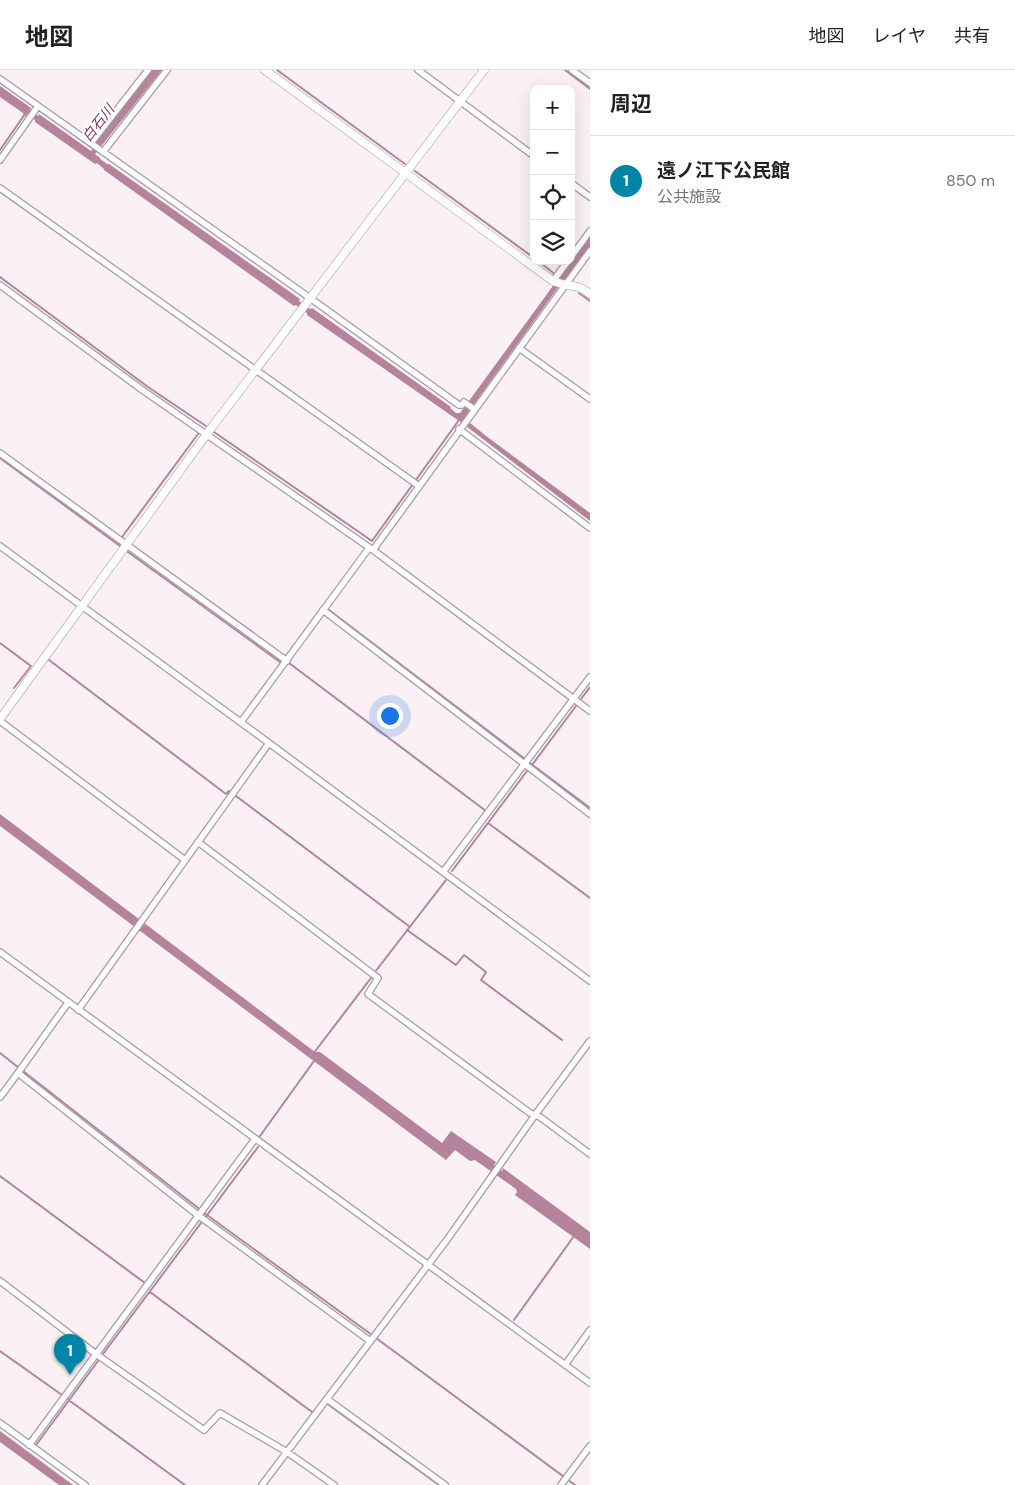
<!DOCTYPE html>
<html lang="ja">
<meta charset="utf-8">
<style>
body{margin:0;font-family:"DM Sans","Noto Sans JP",sans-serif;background:#f6f6f6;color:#222}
.controls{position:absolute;right:15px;top:15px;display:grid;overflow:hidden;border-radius:10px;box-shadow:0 5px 20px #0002}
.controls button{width:45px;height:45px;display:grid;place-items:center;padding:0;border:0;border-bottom:1px solid #e0e0e0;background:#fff;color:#222;font:25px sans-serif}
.you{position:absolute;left:389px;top:645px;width:18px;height:18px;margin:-12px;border:4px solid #fff;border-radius:50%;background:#1a73e8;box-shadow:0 0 0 8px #1a73e833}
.badge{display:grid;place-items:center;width:32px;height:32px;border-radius:50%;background:#0084a7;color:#fff;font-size:16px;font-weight:700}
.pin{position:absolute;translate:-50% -41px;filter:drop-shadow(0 1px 2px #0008)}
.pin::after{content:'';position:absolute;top:26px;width:18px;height:15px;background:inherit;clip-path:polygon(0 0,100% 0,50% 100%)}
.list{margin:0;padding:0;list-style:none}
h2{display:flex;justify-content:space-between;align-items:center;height:65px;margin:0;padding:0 20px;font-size:21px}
h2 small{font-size:16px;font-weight:400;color:#767676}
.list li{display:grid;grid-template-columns:32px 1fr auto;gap:15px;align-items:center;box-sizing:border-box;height:90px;padding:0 20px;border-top:1px solid #e0e0e0}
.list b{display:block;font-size:19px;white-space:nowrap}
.list p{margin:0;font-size:16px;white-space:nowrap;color:#767676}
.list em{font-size:16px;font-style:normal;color:#767676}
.icon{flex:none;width:28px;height:28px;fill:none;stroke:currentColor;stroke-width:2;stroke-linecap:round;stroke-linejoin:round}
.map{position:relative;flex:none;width:590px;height:1415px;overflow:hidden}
header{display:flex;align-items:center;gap:30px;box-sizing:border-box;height:70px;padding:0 25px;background:#fff;border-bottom:1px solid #e0e0e0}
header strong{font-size:24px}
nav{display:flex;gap:28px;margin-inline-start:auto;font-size:18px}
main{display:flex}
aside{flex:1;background:#fff}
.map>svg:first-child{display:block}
.water{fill:#b6839d}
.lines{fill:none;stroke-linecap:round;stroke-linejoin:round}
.stream{stroke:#b6839d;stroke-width:2}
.minor-casing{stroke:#a49b9f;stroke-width:8}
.tertiary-casing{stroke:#a49b9f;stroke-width:9}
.minor{stroke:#fff;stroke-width:5.5}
.tertiary{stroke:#fff;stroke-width:8}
.labels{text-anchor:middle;stroke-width:4.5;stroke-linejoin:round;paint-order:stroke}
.water-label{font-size:14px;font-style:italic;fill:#78375c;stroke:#fff}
</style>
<header>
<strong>地図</strong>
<nav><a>地図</a><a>レイヤ</a><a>共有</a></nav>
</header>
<main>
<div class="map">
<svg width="590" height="1415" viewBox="0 0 590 1415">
<rect width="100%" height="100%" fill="#fbf1f5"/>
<path class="water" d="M152 0H162L95 84 100 88V89L107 94H109L300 229 299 231 310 239 312 238 451 337 450 338 456 343H460L466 335 590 165V178L557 219 464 348 486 366 590 443V451L462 353 307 245V243L296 235 294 236 104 100V99L97 93 95 94 35 52V50L27 44 25 47 23 43 0 27V16L31 38 30 40 38 46 39 44 91 81 96 74 95 72Z
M0 744 315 982H320L442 1073 451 1061 496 1092 494 1095 502 1101 503 1098 590 1162V1179L515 1125 517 1122 516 1119 475 1090 470 1091 455 1080 446 1090 0 756Z
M0 1361 73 1415H59L0 1372Z"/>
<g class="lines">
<path class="stream" d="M277 0 405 94
M565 0 590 19
M0 80 25 44
M415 101 534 188
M538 191 556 205
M0 207 148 317 206 356
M579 223 590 231
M214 362 372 471 459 350
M0 388 120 476
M122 467 198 364
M128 482 280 592
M329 540 525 689
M0 573 31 596 14 618
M49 590 226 724 229 721
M289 593 486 741
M581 629 590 617
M530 693 590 738
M532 695 576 636
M236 726 410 857
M488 753 590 828
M452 801 527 701
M407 860 456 895 464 885 486 902 481 910 562 970
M375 902 446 810
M0 983 207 1145 372 1265
M313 984 371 908
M260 1066 314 991
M0 1106 145 1213
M205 1148 258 1077
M150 1222 312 1342
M514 1250 574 1166
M376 1268 575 1415
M0 1281 62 1325
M103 1284 201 1153
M66 1328 185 1415
M329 1335 439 1415
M36 1375 98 1291"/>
<defs>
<path id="minor" d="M418 0 534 86
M572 0 590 13
M0 9 310 228 459 335H462L464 332 474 339
M91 73 148 0
M103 82 167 0
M0 90 38 36
M571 113 590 127
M0 118 419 416
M571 187 590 161
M553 211 568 191
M0 215 141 319 373 480 590 641
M519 278 590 329
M459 359 590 458
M0 383 287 591
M0 476 269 673 590 911
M373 480 590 181
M323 540 590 744
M0 651 185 790
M241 652 369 478
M198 772 378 908 368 924 530 1043 540 1047 590 1084
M443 802 590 607
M0 882 590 1313
M78 940 269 673
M18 1003 199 1146 370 1271
M0 1027C24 996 45 964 68 933
M0 1211 96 1284 204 1360 220 1343 287 1382 334 1415
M565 1295 590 1260
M327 1329 445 1415
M0 1353 85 1415
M29 1375 255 1069
M262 1415 449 1167 535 1045 590 971
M561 1415 590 1376"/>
<path id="tertiary" d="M265 0 553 211C569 218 575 212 590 224
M0 649 206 365 484 0"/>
</defs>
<use href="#minor" class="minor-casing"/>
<use href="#tertiary" class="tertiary-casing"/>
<use href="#minor" class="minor"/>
<use href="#tertiary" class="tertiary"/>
</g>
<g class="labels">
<g class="water-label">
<text transform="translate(98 53) rotate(-52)" y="5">白石川</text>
</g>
</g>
</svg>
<div class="controls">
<button>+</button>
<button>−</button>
<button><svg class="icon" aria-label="locate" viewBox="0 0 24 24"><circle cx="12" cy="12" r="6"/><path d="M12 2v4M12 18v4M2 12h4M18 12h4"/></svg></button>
<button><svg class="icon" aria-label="layers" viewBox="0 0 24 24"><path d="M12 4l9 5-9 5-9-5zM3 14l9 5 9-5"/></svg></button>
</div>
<div class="you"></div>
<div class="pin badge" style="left:70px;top:1305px">1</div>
</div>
<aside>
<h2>周辺<small></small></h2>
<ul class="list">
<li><span class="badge">1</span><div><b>遠ノ江下公民館</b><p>公共施設</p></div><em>850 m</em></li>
</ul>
</aside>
</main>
